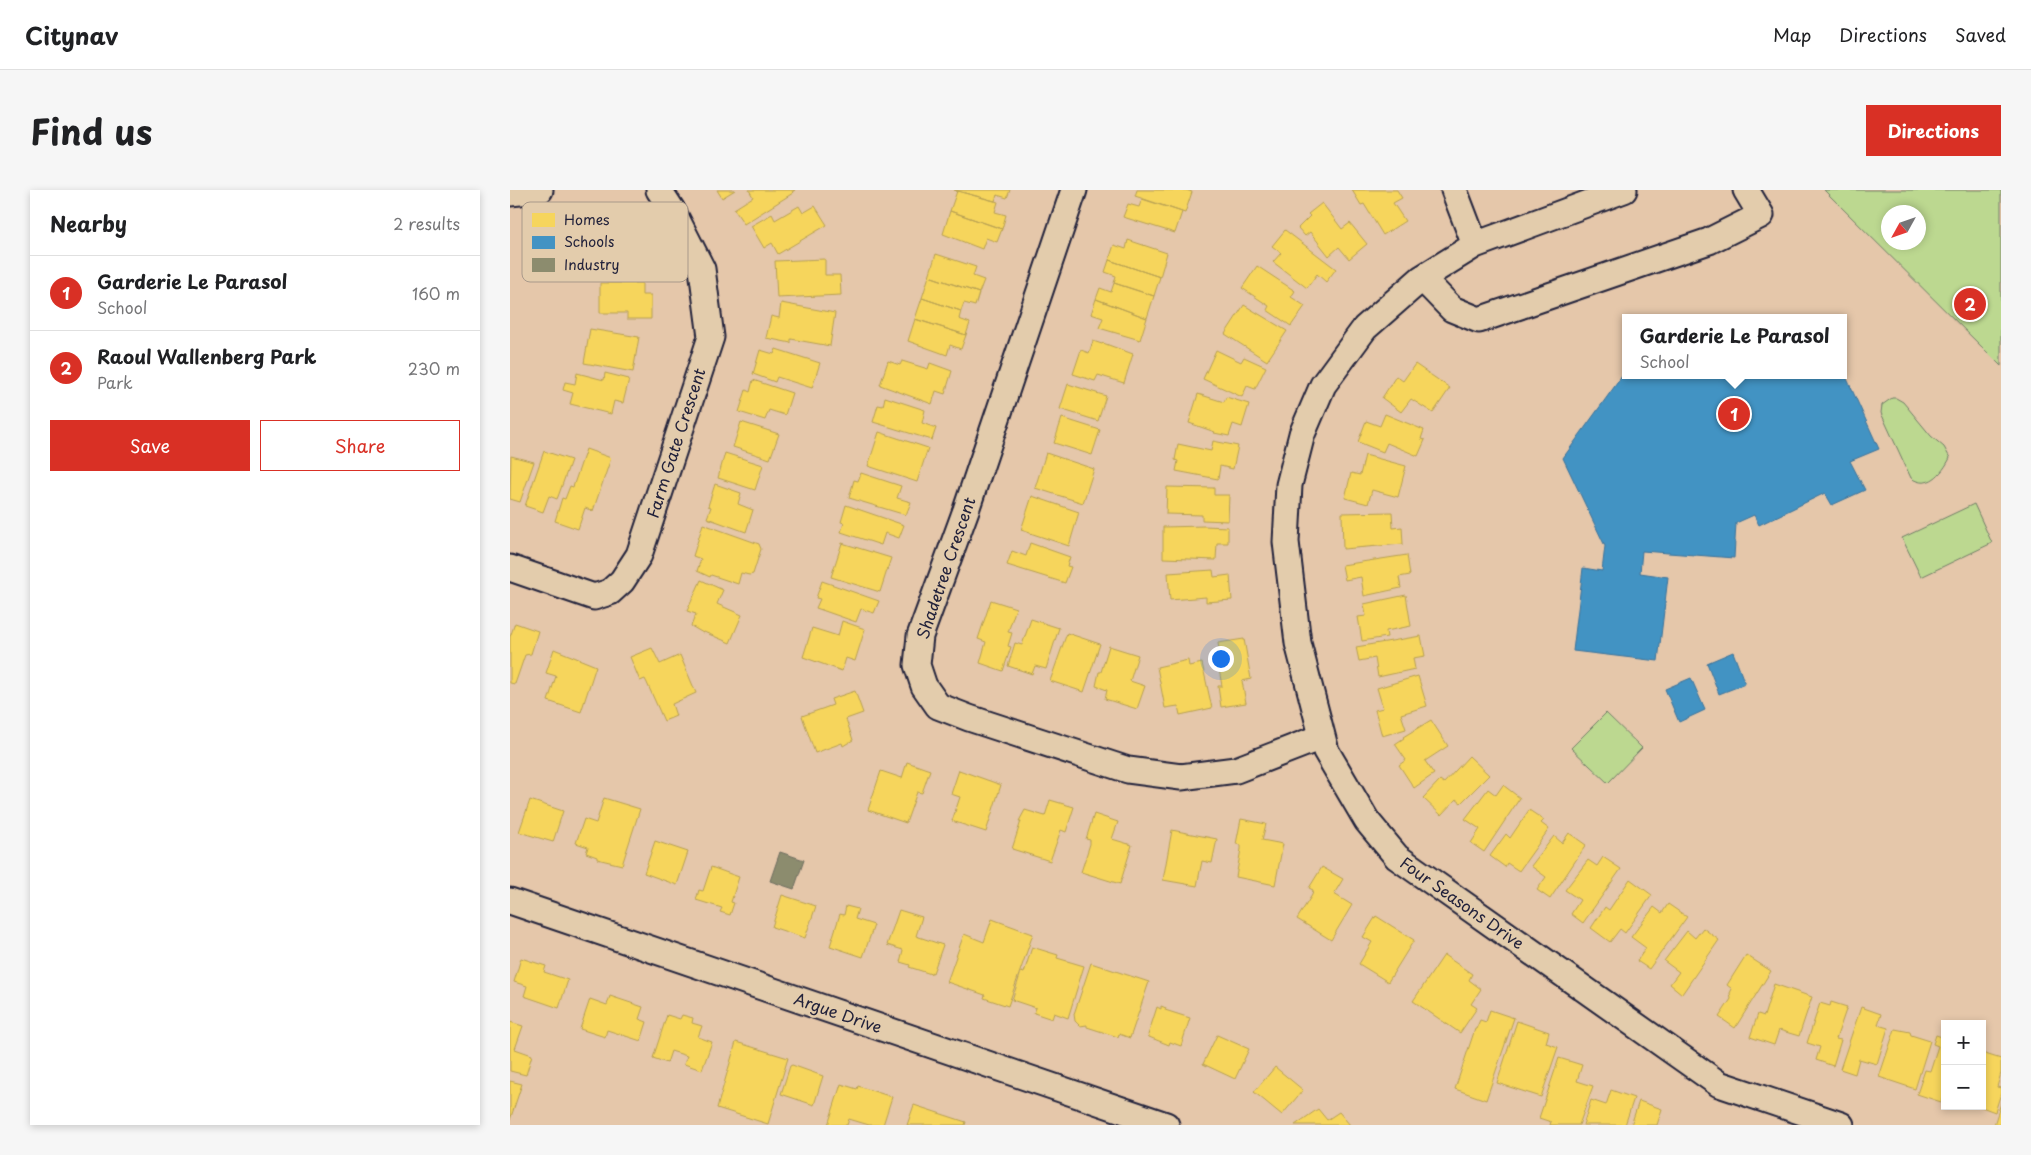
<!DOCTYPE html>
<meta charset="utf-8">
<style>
body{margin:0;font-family:"Playpen Sans",sans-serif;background:#f6f6f6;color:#202124}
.controls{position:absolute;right:15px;bottom:15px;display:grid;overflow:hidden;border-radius:0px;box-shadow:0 2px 8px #0003}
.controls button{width:45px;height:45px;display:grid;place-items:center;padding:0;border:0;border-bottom:1px solid #e0e0e0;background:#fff;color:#202124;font:25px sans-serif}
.compass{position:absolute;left:1371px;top:15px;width:45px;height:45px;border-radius:50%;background:#fff;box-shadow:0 2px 8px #0003;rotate:230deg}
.you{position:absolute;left:710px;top:468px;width:18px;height:18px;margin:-12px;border:4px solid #fff;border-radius:50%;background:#1a73e8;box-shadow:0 0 0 8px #1a73e833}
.badge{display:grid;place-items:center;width:32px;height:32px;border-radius:50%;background:#d93025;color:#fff;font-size:16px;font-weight:700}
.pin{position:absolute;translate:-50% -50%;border:2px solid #fff;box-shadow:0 1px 5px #0006}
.popup{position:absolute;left:1112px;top:124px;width:225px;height:65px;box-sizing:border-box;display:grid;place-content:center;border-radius:0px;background:#fff;filter:drop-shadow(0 1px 4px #0005);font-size:16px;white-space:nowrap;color:#757577}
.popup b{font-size:19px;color:#202124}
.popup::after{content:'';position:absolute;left:50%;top:100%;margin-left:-10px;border:10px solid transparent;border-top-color:#fff}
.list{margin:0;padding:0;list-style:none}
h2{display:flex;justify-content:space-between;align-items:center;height:65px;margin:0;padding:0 20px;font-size:21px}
h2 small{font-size:16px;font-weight:400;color:#757577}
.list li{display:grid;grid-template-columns:32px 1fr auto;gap:15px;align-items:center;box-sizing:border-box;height:75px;padding:0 20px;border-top:1px solid #e0e0e0}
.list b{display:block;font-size:19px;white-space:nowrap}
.list p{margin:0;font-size:16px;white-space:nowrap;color:#757577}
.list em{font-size:16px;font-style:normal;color:#757577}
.actions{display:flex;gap:10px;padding:15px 20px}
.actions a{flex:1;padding:11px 0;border:1px solid #d93025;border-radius:0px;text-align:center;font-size:18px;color:#d93025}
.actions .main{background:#d93025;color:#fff}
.map{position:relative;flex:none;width:1491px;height:935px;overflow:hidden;border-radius:0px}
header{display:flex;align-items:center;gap:30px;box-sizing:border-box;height:70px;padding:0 25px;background:#fff;border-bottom:1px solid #e0e0e0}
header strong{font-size:24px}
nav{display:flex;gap:28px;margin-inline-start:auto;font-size:18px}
.intro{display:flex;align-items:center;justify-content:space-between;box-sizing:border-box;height:120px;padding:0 30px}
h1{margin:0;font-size:35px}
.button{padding:12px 22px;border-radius:0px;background:#d93025;color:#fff;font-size:18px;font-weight:700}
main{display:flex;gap:30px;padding:0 30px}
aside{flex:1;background:#fff;border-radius:0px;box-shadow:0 2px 8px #0003}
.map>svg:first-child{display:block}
.green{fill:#bcd890;stroke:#6f7d66;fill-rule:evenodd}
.homes{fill:#f6d55c;stroke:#b69f52}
.schools{fill:#4393c3;stroke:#39719a}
.industry{fill:#8c8c6e;stroke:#6c6c5f}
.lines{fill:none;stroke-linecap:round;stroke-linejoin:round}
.minor-casing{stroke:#22223b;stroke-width:29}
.minor{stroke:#e3ccac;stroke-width:25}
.labels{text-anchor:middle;stroke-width:5;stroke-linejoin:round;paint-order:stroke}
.street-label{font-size:16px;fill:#22223b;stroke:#e3ccac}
.key{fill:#e3ccac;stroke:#a9998a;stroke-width:1}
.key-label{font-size:14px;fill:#22223b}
</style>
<header>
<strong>Citynav</strong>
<nav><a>Map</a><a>Directions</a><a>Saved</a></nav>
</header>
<div class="intro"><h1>Find us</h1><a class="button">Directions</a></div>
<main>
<aside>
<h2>Nearby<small>2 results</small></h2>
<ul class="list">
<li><span class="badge">1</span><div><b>Garderie Le Parasol</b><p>School</p></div><em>160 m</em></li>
<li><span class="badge">2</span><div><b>Raoul Wallenberg Park</b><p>Park</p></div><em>230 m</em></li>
</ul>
<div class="actions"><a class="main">Save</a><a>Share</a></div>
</aside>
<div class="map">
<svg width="1491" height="935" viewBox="0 0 1491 935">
<rect width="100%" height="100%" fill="#e5c7aa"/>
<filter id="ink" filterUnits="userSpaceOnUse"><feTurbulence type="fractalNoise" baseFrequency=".02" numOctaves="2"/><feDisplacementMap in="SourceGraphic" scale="10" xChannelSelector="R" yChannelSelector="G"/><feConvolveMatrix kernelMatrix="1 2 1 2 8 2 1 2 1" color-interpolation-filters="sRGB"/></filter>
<g filter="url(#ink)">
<path class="green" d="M1314 0H1491V176ZM1378 22H1408V52H1378Z
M1382 208H1386L1393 212 1421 246 1434 257 1440 268C1432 284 1418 300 1401 288L1371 223 1372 215Z
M1464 314 1482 353 1411 387 1392 348Z
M1096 523 1132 558 1098 593 1061 558Z"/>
<path class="homes" d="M207 0H225L212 8Z
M239 0H285L282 2 283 3 234 34 224 19 243 7Z
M444 0H500L497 8 487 5 485 11Z
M627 0H676L682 2 675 23 625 6Z
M842 0H887L892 8 883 13 895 31 873 45 854 14 851 15Z
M447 1 488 12 485 22 496 25 492 39 440 21Z
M632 9 672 22 665 43 613 27 618 14 629 17Z
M812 13 832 39 840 33 857 54 839 69 829 57 819 66 800 42 795 46 788 38 800 26 798 24Z
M289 16 293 23 305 16 317 35 268 64 262 53 254 58 241 36 262 24 265 30Z
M440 21 492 39 487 52 476 48 472 59 433 44Z
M77 38 78 50 94 48 95 57 117 54 120 78 97 82 96 78 82 81 81 77 57 81 51 41Z
M775 40 826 79 816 92 807 84 797 98 763 72 771 63 762 56Z
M618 50 657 63 650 87 599 70 604 55 616 59Z
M426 64 466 77 463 86 474 90 469 103 419 86Z
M315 69V85H330L331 105 267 108 265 71Z
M599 70 650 87 644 106 604 93 606 86 595 82Z
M747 76 785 101 781 107 795 116 781 136 757 120 759 116 732 98Z
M419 86 469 103 465 116 454 113 451 121 412 108Z
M90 93H132V105H141V129H117V123H90Z
M604 93 644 106 637 128 586 109 590 98 601 102Z
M412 108 451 121 449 129 460 133 456 145 405 129Z
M586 109 637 128 630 150 589 138 593 128 581 124Z
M271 113 325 123 320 156 281 149V153L256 148 261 126 269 128Z
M734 115 777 141 757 171 715 144Z
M405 129 456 145 451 159 440 155 437 165 398 151Z
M80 139 129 147 123 182 74 173Z
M583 151 592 154 593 153 623 164 614 193 588 185 585 191 563 184 571 160 579 163Z
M266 159 310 173 302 198 267 187 265 192 243 184 250 160 264 164Z
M706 160 731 172 734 167 756 177 745 199 737 196 732 207 693 189Z
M378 171 390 175 392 171 418 179 420 173 442 181 435 204 426 201 422 214 370 195Z
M905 174 940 198 923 223 901 209 891 222 872 208 886 186 893 191Z
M67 183 94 190 95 183 119 189 113 213 104 211 101 224 60 214 63 203 53 200 55 192 65 194Z
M243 190 282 203 275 225 259 220 255 230 229 222 236 200 240 202Z
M558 194 596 206 588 231 550 219Z
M688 204 714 212 716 207 739 214 732 237 723 234 719 246 704 243 705 242 679 233Z
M375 207 415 220 412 233 426 238 422 250 363 232 368 215 373 216Z
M875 224 914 240 911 249 915 250 908 266 877 253 873 262 848 252 856 231 870 236Z
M552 228 590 240 582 265 544 253Z
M231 232 269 244 260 269 223 257Z
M369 242 418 258 407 292 358 276Z
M703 251 728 256 723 279 710 276 708 289 666 281 668 271 665 270 668 254 701 261Z
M76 259 101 268 83 321 75 318 68 339 45 331 52 308 55 309 60 296 63 297Z
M34 261 61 270 49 304 47 309 39 306 33 322 15 316Z
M215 263 253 275 245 300 208 288Z
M536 263 584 279 573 313 525 298Z
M855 265 896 276 888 307 862 300 858 314 835 308 841 283 850 285Z
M1 266 24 272 10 312 0 309Z
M351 283 391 296 387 308 401 312 396 325 339 308 344 290 348 291Z
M205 294 231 303 228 314 243 320 236 342 197 328 201 317 198 316Z
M657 297 704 298V305H719L718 331 692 330V325L656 324Z
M522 306 569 322 559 356 511 340Z
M336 315 394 335 389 348 375 343 371 355 331 342 334 333 331 332Z
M882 322 883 338 892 337 893 354 833 359 832 323Z
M193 334 249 354 251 359 243 384 239 385 231 383 228 394 201 385 200 387 187 381 191 369 183 366Z
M694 336 718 337V353H707L706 370 653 368V337Z
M332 353 381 368 370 402 321 387Z
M520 353 560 367 557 376 561 377 555 393 497 375 502 361 516 366Z
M897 365 900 385 889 387 891 398 854 406 851 387 835 390 832 375Z
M703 380 704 387 720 385 722 410 696 412V407L660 410 658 383Z
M191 390 213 400 207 414 232 425 220 453 194 442 193 443 181 436 186 424 177 421Z
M312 391 369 411 364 423 351 419 346 432 306 418 310 409 306 408Z
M896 405 901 436 876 441 877 447 852 451 848 427 856 426 854 414Z
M481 410 506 418 498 442 502 443 498 456 501 457 493 481 470 473 476 452 468 449Z
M521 429 549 438 536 479 525 476 522 484 498 476 505 453 512 455Z
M332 431 355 439 345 471 336 468 332 481 293 467 302 438 328 446Z
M5 433 28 441 21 464 15 465 5 494 0 493V447Z
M557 443 590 454 574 502 540 491Z
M911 446 915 466 903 468 905 479 868 487 865 468 849 471 846 457Z
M734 449 741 489 732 491 736 513 711 517 708 496H712L709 479 712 478 708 453Z
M599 456 628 465 620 491 635 496 627 519 595 509 597 500 586 496 589 482H591Z
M142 458 150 474 170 465 186 503 162 514 166 526 154 531 137 493 135 489 130 491 120 467Z
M44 459 86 476 71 522 38 511 46 486 36 483Z
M678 470 679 476 692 473 702 518 670 525 668 516 655 518 647 477Z
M908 486 917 516 891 524 896 539 872 546 865 520 873 518 867 498Z
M345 501 353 523 336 529 343 550 333 556 332 553 305 563 292 526 323 515 321 509Z
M921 530 938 556 915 571 924 584 904 598 889 575 896 570 885 554 894 548 893 547Z
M959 566 979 585 951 613 946 609 931 625 913 608 930 590 934 593Z
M397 572 420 580 412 603 407 602 396 633 358 620 371 581 392 588Z
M449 580 491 595 476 642 442 631 450 607 441 604Z
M993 595 1010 608 974 662 961 653 970 639 955 629 978 599 986 605Z
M94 608 130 619 112 675 87 669V667L76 663 78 657 66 653 74 629 86 633Z
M20 610 53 621 43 652 9 642Z
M540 610 564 617 556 642 551 640 540 671 502 659 511 631H509L515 620 535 626Z
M1019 620 1034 630 1031 633 1039 639 1009 681 997 673 995 677 980 666 996 644 1000 648Z
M584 624 608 632 602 649 622 655 610 694 571 682 580 654V650L576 649Z
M731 629 756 634 752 650 773 654 765 695 726 687 731 659V655L726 654Z
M662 640 707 649 702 673 692 671 687 696 653 690Z
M1059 643 1076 655 1040 709 1027 700 1036 687 1021 676 1044 646 1052 653Z
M145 651 178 662 167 695 134 683Z
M1093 667 1111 679 1073 733 1061 724 1070 710 1055 700 1078 670 1087 676Z
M201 677 229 687 221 712 224 713 220 725 210 722 212 718 186 710 189 700 193 701Z
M812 677 833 689 824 704 842 715 821 750 787 729 802 705 803 700 799 698Z
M1120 689 1142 705 1115 743 1110 739 1100 752 1081 738 1095 717 1099 720Z
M272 705 306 716 295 748 262 737Z
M1158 714 1177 727 1139 779 1127 771 1136 758 1121 747 1144 717 1152 723Z
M336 716 348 719 345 729 364 735 353 767 320 756 330 724 334 725Z
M389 720 412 727 406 746 433 755 423 783 421 782V784L399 777 400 775 390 772 393 760 377 755Z
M866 726 904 750 878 792 849 774 862 752 853 747Z
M482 729 523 744 498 816 474 808 475 805 437 792 454 744 474 752Z
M1193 738 1209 750 1172 804 1160 794 1169 782 1154 771 1177 741 1185 748Z
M522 757 548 765 547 768 574 776 558 828 544 823 542 829 524 823 526 818 502 810 511 782 514 783Z
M934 765 962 784 959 790 971 799 961 814 967 818 950 843 903 811Z
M1236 765 1261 781 1225 838 1209 827 1221 809 1220 803 1222 799 1217 795Z
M11 768 36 776 34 782 58 790 49 818 14 806 17 796 4 792Z
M581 773 639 792 620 848 609 844 608 847 577 837V835L570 836 565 831 564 824Z
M1264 794 1302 807 1289 846 1269 840 1264 855 1240 847 1248 824 1254 826Z
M100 806 133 817 129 829 137 832 131 851 97 840 95 847 70 839 80 809 97 815Z
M1321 812 1337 817 1326 849 1331 850 1323 876 1306 870 1310 857 1297 853 1310 813 1320 816Z
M651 816 656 818 655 820 680 828 671 856 660 852 659 855 639 847 638 845 647 817 651 819Z
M1351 817 1371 824 1368 835 1378 838 1367 874 1349 869 1345 884 1330 879Z
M980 820 1004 828 976 910 945 899 965 839H966L970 830 976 832Z
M157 825 170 829 172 825 183 828 182 833 192 836 188 847 202 852 192 880 174 874 177 866 161 861 157 873 143 868Z
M1007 831 1039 842 1036 853 1048 857 1031 907 987 893Z
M0 832 13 836 5 859 22 865 16 885 0 881Z
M1385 839 1400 842 1401 845 1420 851 1405 899 1369 887Z
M707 845 739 859 725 889 693 874Z
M1426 845 1435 848V900L1431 912 1407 904 1415 880 1420 881 1428 856 1423 854Z
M226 852 278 868 258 934 207 918Z
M1472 863 1491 869V883L1487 897 1491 898V903L1485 922 1469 916H1472Z
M1049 868 1072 875 1067 891 1083 896 1069 935H1040L1041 932 1029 928Z
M282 875 313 886 304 915 271 904 280 876Z
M765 877 793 900 772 925 744 902Z
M0 891 12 894 0 930Z
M331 894 347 899 348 896 382 907 373 935H359L339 929 337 935H318Z
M1101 900 1124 908 1115 935H1073L1081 910 1096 915Z
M1129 911 1152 919 1147 935H1121Z
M1491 913V935H1484Z
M404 915 456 932 455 935H397Z
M808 919 817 930 829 922 840 935H785Z"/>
<path class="schools" d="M1333 180 1369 259 1340 271 1355 300 1322 315 1315 303 1249 335 1244 325 1226 333 1224 368 1132 361 1130 383 1158 387 1148 471 1063 461 1073 378 1092 381 1095 356 1053 268 1115 182V185H1333Z
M1223 462 1235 494 1209 504 1197 473Z
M1181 488 1195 520 1169 532 1155 499Z"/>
<path class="industry" d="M270 662 294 670 284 699 260 691Z"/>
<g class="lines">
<defs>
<path id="minor" d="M564 0 456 320 410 446 407 475 414 496 428 516 459 528 618 580 671 587 726 580 811 547
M944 0 965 55
M1114 0 965 55 912 88 855 138 813 195 792 244 779 295 776 352 788 453 816 561 857 631 887 667 1209 894 1331 935
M0 3 30 0
M912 88 942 119 969 130 1199 51 1251 25 1236 0
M0 378 84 407 100 402 112 391 129 365 201 147 192 79 162 20 149 0
M0 711 656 935"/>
</defs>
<use href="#minor" class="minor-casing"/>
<use href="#minor" class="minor"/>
</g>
</g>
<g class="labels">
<g class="street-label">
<text transform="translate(166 253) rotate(-72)" y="6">Farm Gate Crescent</text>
<text transform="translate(436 378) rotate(-71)" y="6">Shadetree Crescent</text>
<text transform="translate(952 713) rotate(35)" y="6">Four Seasons Drive</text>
<text transform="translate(328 823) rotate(19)" y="6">Argue Drive</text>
</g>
</g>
<rect x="12" y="12" width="166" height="80" rx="8" class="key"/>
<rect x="22" y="23" width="23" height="14" fill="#f6d55c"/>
<rect x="22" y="46" width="23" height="13" fill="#4393c3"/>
<rect x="22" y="68" width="23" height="14" fill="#8c8c6e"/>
<g class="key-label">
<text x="54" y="35">Homes</text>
<text x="54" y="57">Schools</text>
<text x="54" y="80">Industry</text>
</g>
</svg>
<div class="controls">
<button>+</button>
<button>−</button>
</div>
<svg class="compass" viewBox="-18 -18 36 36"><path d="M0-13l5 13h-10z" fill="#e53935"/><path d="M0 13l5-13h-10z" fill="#757577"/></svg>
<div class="you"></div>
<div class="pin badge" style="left:1224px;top:224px">1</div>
<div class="popup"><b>Garderie Le Parasol</b>School</div>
<div class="pin badge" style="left:1460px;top:114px">2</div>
</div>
</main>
